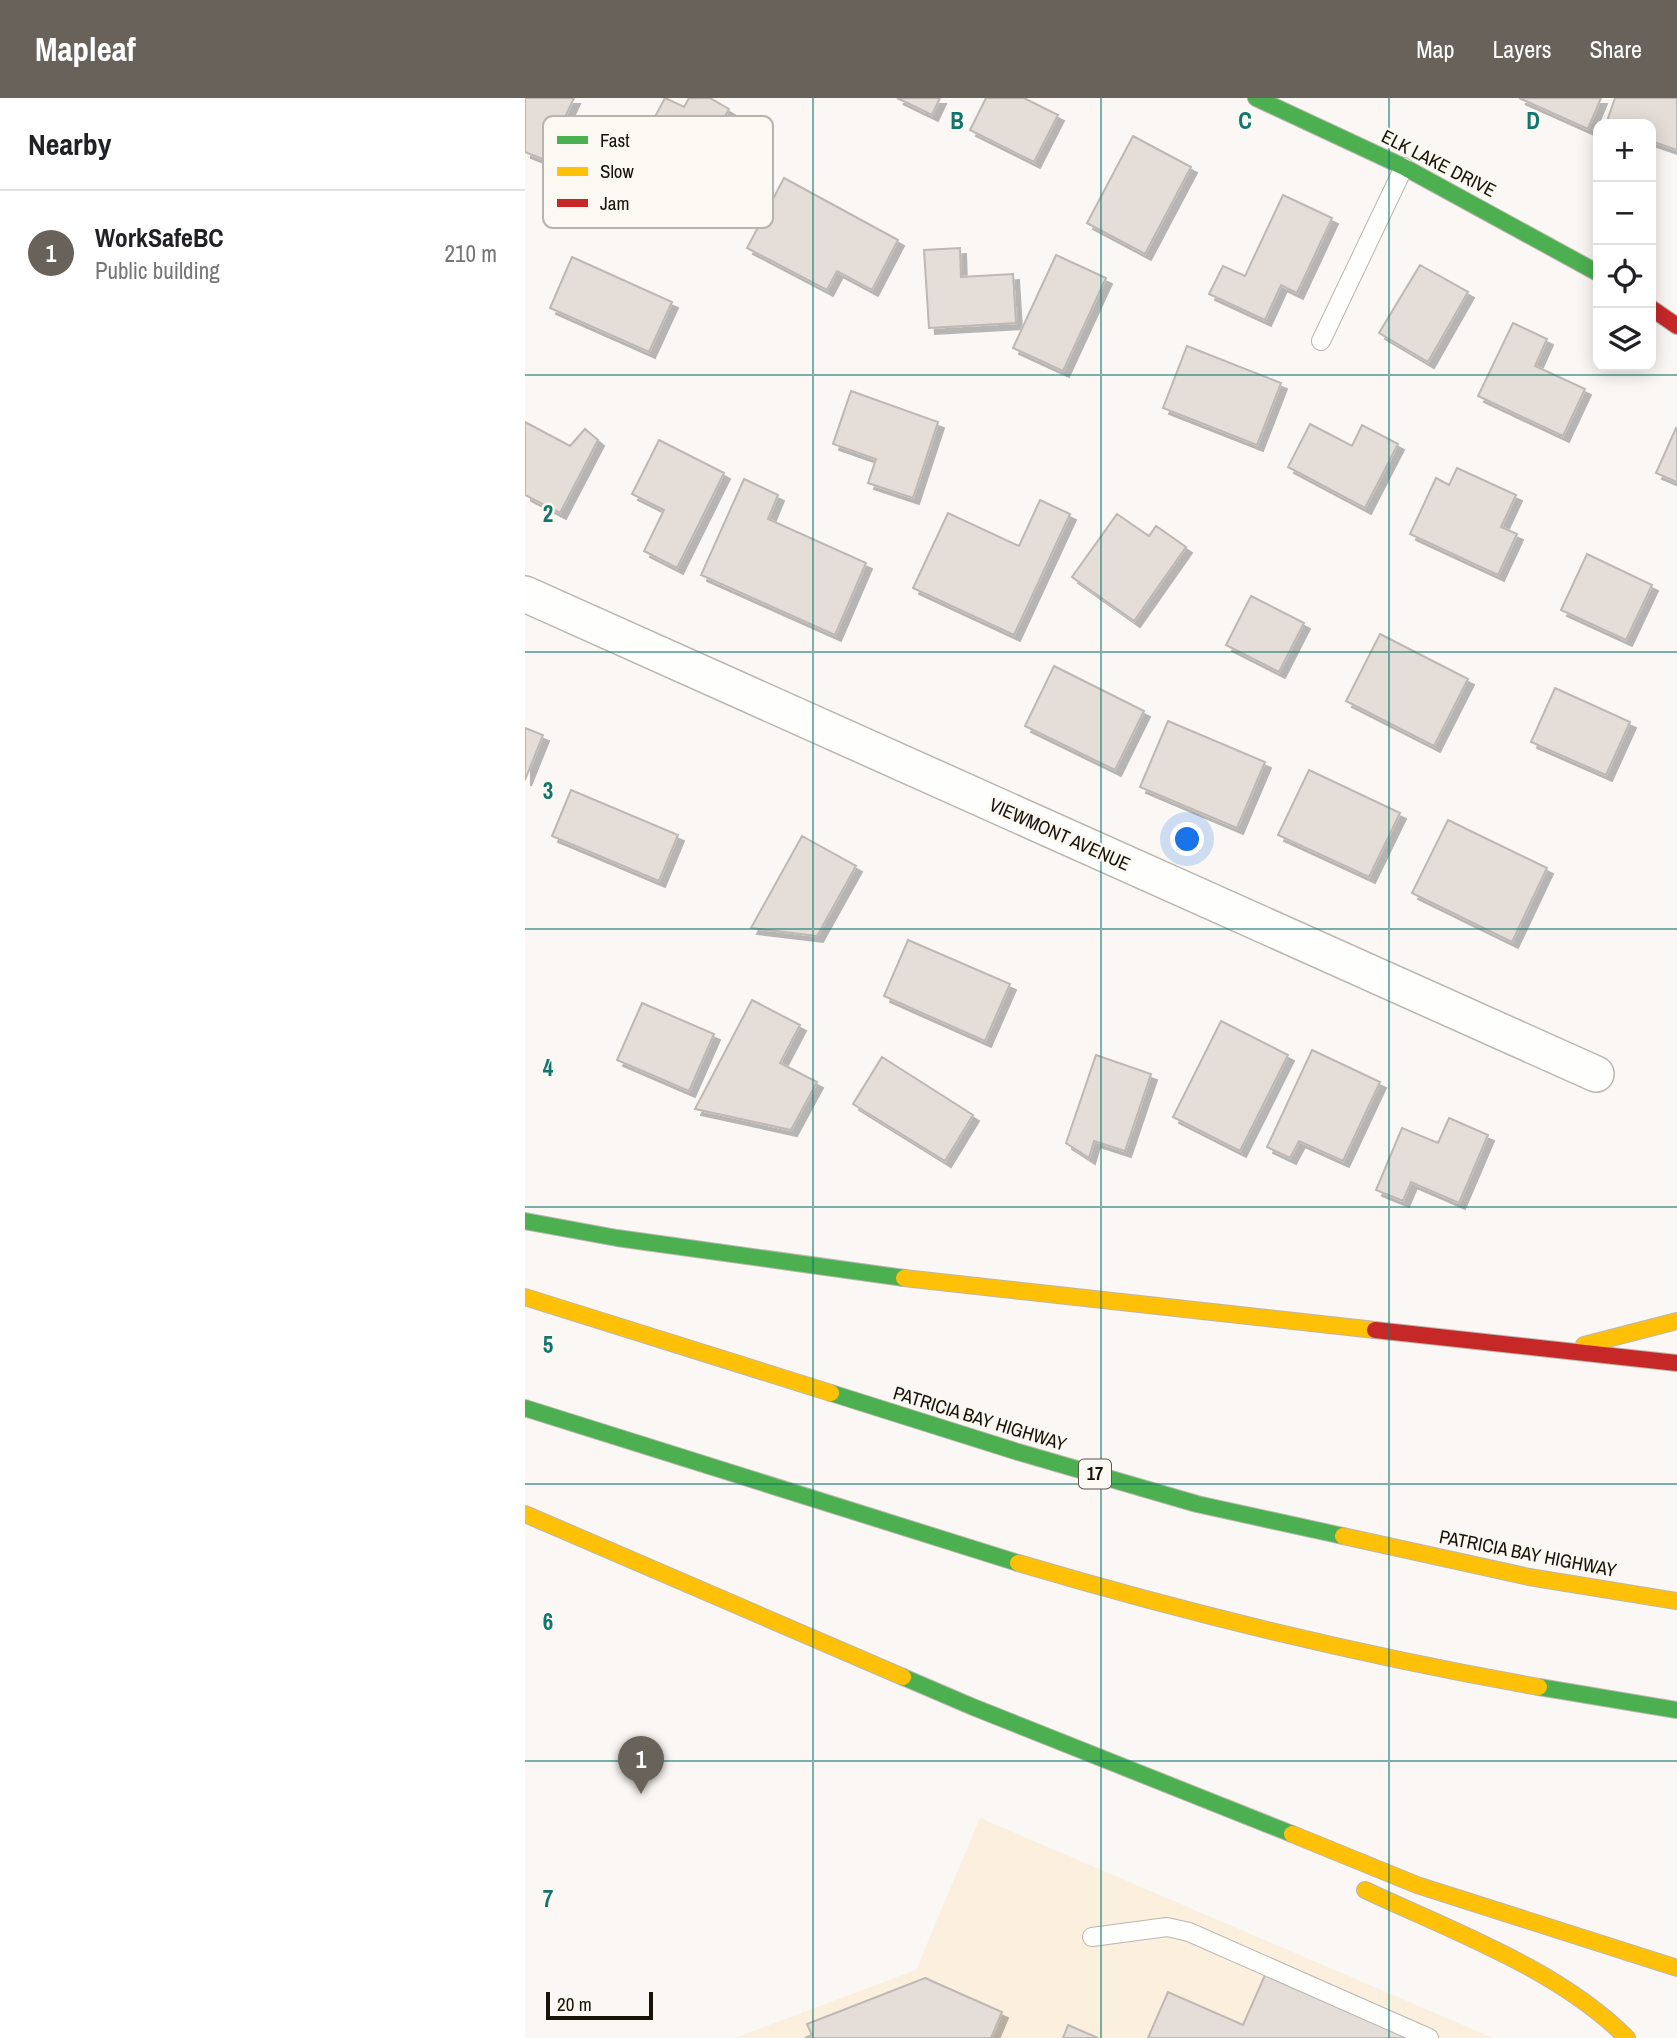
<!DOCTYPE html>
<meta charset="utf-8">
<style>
body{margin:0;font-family:"Archivo Narrow",sans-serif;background:#f6f6f6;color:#202124}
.controls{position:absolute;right:21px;top:21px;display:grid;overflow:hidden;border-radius:14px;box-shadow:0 4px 18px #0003}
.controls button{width:63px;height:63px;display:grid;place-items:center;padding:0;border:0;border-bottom:2px solid #e0e0e0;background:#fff;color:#202124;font:35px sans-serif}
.scale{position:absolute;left:21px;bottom:18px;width:107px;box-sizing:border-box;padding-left:7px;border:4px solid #191208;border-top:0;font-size:19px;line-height:24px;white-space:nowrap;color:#191208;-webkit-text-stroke:5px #fcf8f2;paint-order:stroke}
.you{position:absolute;left:663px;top:742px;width:24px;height:24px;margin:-18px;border:5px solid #fff;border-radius:50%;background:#1a73e8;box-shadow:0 0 0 10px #1a73e833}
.badge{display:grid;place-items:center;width:46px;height:46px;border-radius:50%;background:#68625b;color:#fff;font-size:23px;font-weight:700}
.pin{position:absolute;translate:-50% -58px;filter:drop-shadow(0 2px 4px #0008)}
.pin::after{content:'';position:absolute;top:37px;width:24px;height:21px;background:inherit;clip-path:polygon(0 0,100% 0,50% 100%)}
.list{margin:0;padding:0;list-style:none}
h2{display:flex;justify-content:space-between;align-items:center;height:91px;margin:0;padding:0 28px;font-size:30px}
h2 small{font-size:23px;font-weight:400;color:#757577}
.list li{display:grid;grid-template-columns:46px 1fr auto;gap:21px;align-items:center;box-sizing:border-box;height:126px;padding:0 28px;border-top:2px solid #e0e0e0}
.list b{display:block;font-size:26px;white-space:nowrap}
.list p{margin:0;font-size:23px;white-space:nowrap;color:#757577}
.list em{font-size:23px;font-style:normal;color:#757577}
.icon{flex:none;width:38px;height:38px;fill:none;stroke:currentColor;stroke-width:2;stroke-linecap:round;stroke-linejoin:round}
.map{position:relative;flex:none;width:1152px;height:1940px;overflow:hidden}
header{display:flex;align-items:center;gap:42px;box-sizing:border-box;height:98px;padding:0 35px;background:#68625b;color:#fff}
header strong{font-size:33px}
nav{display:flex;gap:38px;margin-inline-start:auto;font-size:24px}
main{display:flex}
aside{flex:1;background:#fff}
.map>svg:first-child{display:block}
.built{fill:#fbefde}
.building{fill:#e5ded8;stroke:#beb7b2;stroke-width:2;filter:url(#shadow)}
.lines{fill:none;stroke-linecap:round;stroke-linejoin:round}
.lane-casing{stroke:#bab6af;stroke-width:20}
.street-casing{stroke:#bab6af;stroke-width:38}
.fast-casing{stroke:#bab6af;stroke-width:18}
.slow-casing{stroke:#bab6af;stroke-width:18}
.jam-casing{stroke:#bab6af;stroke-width:18}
.lane{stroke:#fefefd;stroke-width:18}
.street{stroke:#fefefd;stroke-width:35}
.fast{stroke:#4caf50;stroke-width:16}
.slow{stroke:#ffc107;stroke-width:16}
.jam{stroke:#c62828;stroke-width:16}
.grid{fill:none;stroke:#0f766e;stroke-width:2;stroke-opacity:0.55}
.labels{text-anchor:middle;stroke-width:5;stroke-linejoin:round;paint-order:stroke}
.shield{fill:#fcf8f2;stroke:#5d574e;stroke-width:2}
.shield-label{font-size:18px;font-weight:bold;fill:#191208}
.street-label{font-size:19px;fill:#191208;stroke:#fcf8f2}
.key{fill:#fcf8f2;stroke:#b8b3ac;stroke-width:2}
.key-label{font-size:19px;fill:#191208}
.grid-label{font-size:23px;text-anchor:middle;font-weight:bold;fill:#0f766e;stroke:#fcf8f2;stroke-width:5;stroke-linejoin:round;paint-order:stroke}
</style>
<header>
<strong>Mapleaf</strong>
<nav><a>Map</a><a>Layers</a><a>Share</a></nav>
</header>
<main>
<aside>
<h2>Nearby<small></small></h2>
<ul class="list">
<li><span class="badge">1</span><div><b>WorkSafeBC</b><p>Public building</p></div><em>210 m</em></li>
</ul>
</aside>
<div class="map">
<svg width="1152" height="1940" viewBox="0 0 1152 1940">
<defs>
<filter id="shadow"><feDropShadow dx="6" dy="6" stdDeviation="0" flood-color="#0004"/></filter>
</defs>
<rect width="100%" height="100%" fill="#faf7f4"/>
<path class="built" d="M455 1720 968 1940H210L391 1872Z"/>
<path class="building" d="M0 0H49L20 62 0 54Z
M140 0 159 9 164 0H185L204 11 156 98 103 69Z
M372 0H415L407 17Z
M461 0H499L533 17 509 64 445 32Z
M994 0H1076L1063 31Z
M1090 0H1152V52L1126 43V26H1081Z
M608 38 666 69 620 156 562 125Z
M259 80 373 142 347 192 312 173 302 192 222 150Z
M758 97 807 120 772 195 756 187 740 222 684 196 698 168 720 178Z
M435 150 436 179 488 176 491 225 404 230 399 152Z
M531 157 581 180 538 273 488 250Z
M47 159 147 204 124 254 25 210Z
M895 167 943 194 903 264 854 235Z
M988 225 1022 241 1010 268 1060 291 1038 338 953 298Z
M662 248 756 285 732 347 638 310Z
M326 293 413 324 388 400 343 385 351 361 308 346Z
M0 324 45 348 60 331 73 342 35 415 0 397Z
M785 326 827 348 837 327 873 346 840 410 763 369Z
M1151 330 1152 331V384L1131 375Z
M134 342 199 375 152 470 119 453 139 412 107 396Z
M932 370 991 397 976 429 992 436 973 477 885 436 911 380 924 387Z
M219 381 253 397 243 421 341 465 310 537 176 477Z
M515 402 545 416 489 537 388 490 423 415 494 448Z
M592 416 624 438 631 428 661 449 609 523 547 479Z
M1062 456 1127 487 1101 542 1036 512Z
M726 498 779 525 754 574 701 547Z
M855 536 943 581 909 648 821 603Z
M529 568 619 613 590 672 500 628Z
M1030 590 1105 624 1081 677 1006 644Z
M643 623 740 664 712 730 615 689Z
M0 630 18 637 0 682Z
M784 672 875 715 844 779 753 737Z
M46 692 153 737 134 783 27 738Z
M923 722 1022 770 987 844 887 795Z
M277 738 331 768 292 838 226 830Z
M383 842 485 886 460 943 359 898Z
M227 902 275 927 255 965 292 984 266 1032 170 1011Z
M117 905 189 936 164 993 92 962Z
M696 923 763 957 715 1053 648 1019Z
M787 952 855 984 818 1063 774 1043 765 1060 742 1049Z
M571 957 626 976 600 1053 569 1043 564 1060 541 1045Z
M357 959 448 1017 420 1063 328 1006Z
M924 1020 963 1037 934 1105 886 1084 878 1103 851 1092 877 1030 913 1045Z
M740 1877 884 1940H623L643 1894 718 1927Z
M400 1880 477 1914 466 1940H280L287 1937 282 1926Z
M543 1927 573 1940H538Z"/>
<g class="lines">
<defs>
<path id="lane" d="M796 243 879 69
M567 1839 642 1829 664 1834 904 1940"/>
<path id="street" d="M0 496 1071 976"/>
<path id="fast" d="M731 0 879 69 1073 175
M0 1123 92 1140 379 1180
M306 1295 493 1354 672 1406 818 1438
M0 1310 493 1465
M378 1579 448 1609 767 1736
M1014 1589 1152 1612"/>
<path id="slow" d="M379 1180 850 1232
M0 1199 306 1295
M1059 1247 1152 1223
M0 1416 378 1579
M818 1438 1004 1479 1152 1503
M493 1465C665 1516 838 1558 1014 1589
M767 1736 892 1787 1152 1870
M840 1792C927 1833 1033 1871 1102 1940"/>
<path id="jam" d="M1126 210 1152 228
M850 1232 1152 1265"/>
</defs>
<use href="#lane" class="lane-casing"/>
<use href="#street" class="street-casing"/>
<use href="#fast" class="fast-casing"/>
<use href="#slow" class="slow-casing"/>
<use href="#jam" class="jam-casing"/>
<use href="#lane" class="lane"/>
<use href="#street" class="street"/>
<use href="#fast" class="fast"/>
<use href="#slow" class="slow"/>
<use href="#jam" class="jam"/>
</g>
<path class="grid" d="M288 0V1940M576 0V1940M864 0V1940M0 277H1152M0 554H1152M0 831H1152M0 1109H1152M0 1386H1152M0 1663H1152"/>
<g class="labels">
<rect class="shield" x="554" y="1361.5" width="32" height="29" rx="5"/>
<g class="shield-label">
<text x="570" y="1382">17</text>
</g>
<g class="street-label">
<text transform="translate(914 65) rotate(27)" y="7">ELK LAKE DRIVE</text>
<text transform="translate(535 736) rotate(24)" y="7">VIEWMONT AVENUE</text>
<text transform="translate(455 1320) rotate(17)" y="7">PATRICIA BAY HIGHWAY</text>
<text transform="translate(1003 1455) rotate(11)" y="7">PATRICIA BAY HIGHWAY</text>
</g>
</g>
<rect x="18" y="18" width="230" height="112" rx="10" class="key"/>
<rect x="32" y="38" width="31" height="8" fill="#4caf50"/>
<rect x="32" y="69" width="31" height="9" fill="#ffc107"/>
<rect x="32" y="101" width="31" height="8" fill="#c62828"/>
<g class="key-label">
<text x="75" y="49">Fast</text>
<text x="75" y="80">Slow</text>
<text x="75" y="112">Jam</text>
</g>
<g class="grid-label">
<text x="432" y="31">B</text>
<text x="720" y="31">C</text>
<text x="1008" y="31">D</text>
<text x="23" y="424">2</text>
<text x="23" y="701">3</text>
<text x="23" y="978">4</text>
<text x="23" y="1255">5</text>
<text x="23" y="1532">6</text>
<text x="23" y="1809">7</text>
</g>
</svg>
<div class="controls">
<button>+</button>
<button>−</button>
<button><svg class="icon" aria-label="locate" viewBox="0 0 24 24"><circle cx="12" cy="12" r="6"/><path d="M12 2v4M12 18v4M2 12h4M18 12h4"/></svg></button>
<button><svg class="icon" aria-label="layers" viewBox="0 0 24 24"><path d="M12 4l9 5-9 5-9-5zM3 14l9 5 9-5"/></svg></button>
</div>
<div class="scale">20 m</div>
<div class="you"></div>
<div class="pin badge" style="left:116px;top:1696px">1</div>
</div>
</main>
